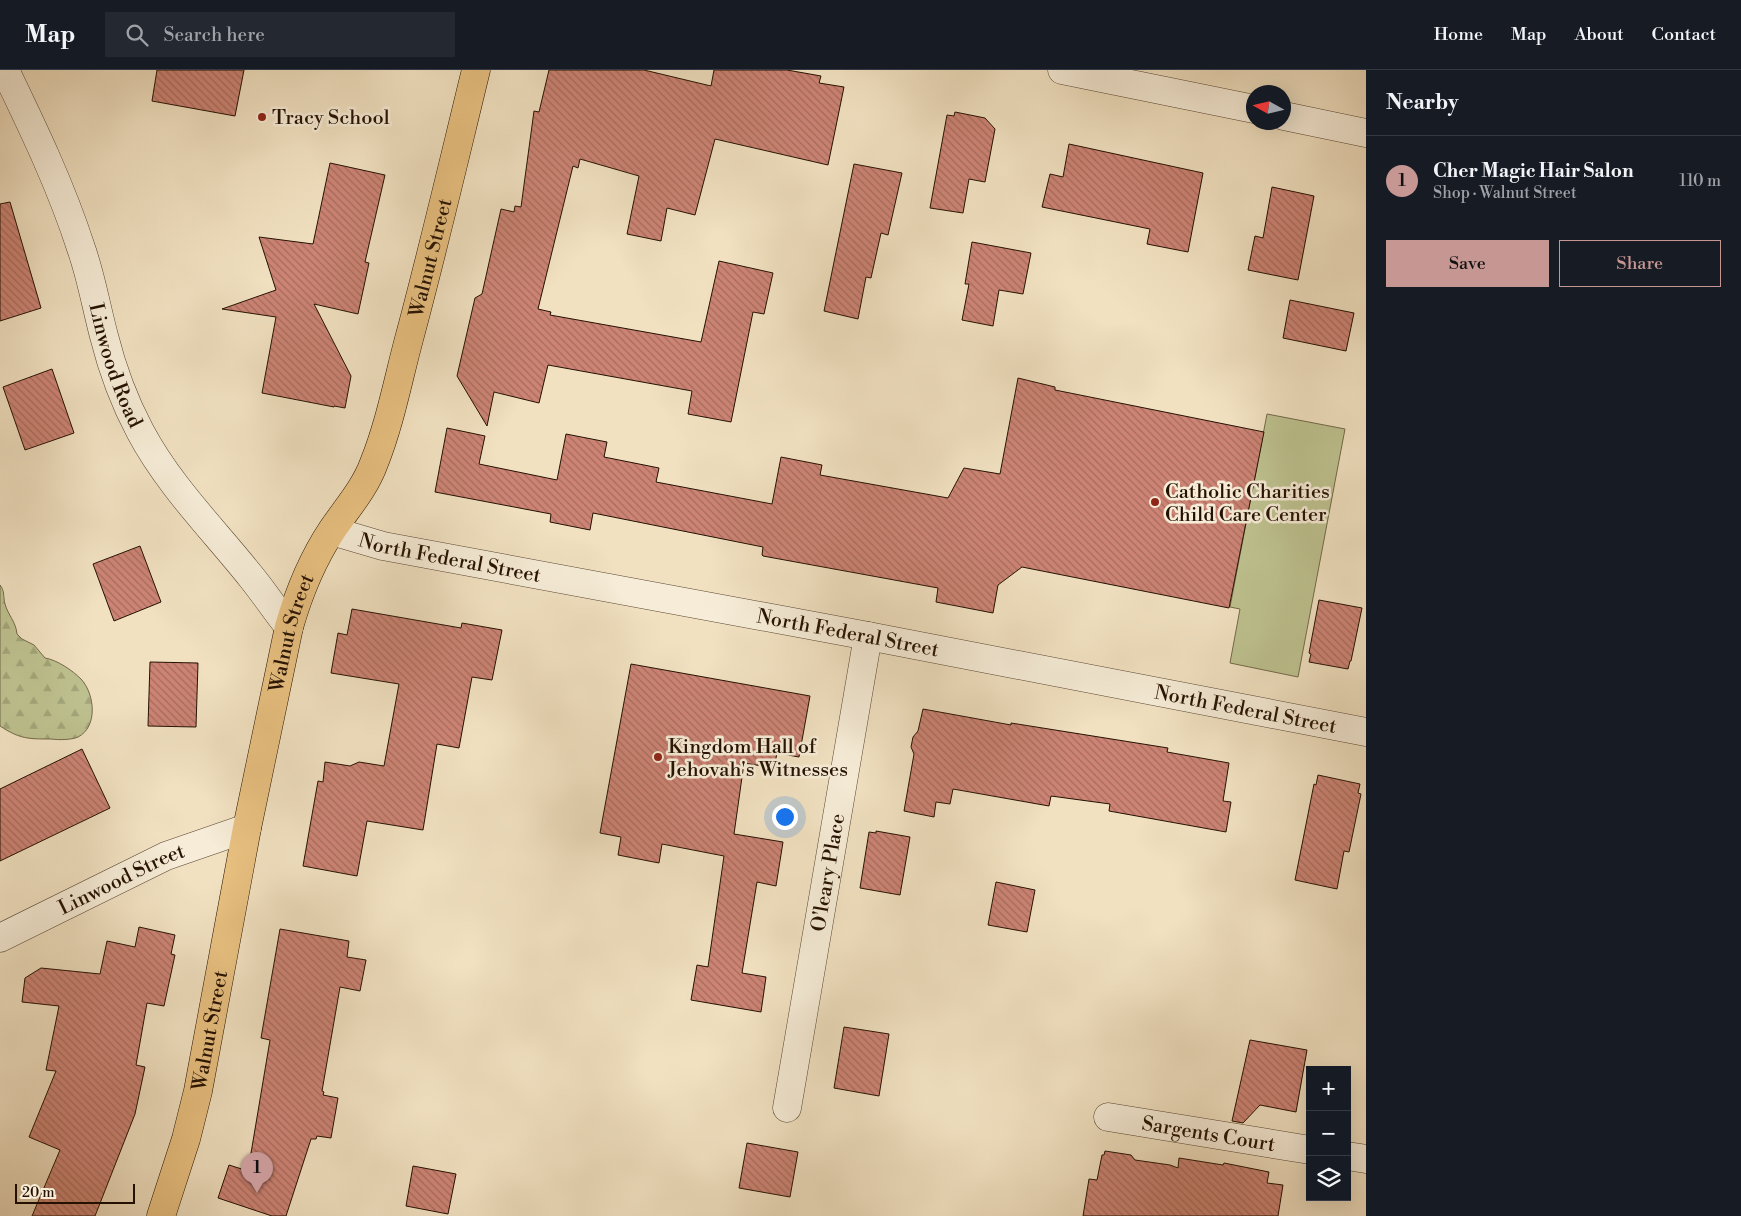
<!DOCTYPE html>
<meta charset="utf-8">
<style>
body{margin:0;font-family:"Libre Bodoni",serif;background:#242831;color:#f1f3f6}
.controls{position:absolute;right:15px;bottom:15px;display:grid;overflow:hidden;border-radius:0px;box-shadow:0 5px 20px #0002}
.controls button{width:45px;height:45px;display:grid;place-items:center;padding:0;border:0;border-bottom:1px solid #363941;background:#171b24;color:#f1f3f6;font:25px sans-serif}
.compass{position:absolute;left:1246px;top:15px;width:45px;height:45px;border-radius:50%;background:#171b24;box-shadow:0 5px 20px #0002;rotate:278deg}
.scale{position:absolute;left:15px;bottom:12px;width:120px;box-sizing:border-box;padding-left:5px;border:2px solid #251102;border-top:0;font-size:14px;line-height:18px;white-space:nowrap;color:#251102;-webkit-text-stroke:4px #f6ecd7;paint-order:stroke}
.you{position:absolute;left:784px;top:746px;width:18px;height:18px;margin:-12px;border:4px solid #fff;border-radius:50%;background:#1a73e8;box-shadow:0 0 0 8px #1a73e833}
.badge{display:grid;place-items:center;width:32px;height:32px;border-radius:50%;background:#c59692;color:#111;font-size:16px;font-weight:700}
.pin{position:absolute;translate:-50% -41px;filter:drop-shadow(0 1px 2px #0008)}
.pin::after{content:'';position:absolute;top:26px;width:18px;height:15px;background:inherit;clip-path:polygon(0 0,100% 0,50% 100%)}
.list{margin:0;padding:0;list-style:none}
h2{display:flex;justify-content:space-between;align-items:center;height:65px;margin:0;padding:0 20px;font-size:21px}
h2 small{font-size:16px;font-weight:400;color:#9ea1a6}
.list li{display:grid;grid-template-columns:32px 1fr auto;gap:15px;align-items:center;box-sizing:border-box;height:90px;padding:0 20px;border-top:1px solid #363941}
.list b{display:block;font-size:19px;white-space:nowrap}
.list p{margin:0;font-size:16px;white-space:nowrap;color:#9ea1a6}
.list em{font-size:16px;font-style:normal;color:#9ea1a6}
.actions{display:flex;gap:10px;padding:15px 20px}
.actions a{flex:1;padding:11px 0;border:1px solid #c59692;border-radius:0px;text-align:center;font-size:18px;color:#c59692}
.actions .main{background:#c59692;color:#111}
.icon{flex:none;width:28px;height:28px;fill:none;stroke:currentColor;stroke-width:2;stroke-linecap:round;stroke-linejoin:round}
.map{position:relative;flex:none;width:1366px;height:1146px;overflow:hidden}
header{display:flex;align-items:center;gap:30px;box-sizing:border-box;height:70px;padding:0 25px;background:#171b24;border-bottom:1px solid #363941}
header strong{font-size:24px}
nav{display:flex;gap:28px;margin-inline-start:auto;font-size:18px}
.search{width:350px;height:45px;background:#242831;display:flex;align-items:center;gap:12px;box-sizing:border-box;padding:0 18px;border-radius:0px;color:#9ea1a6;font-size:19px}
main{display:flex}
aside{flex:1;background:#171b24}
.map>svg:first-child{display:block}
.green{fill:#bec290;stroke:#726a49}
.forest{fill:url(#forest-firs);stroke:#726a49}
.building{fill:url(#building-back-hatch);stroke:#251102}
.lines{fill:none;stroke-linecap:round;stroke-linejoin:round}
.minor-casing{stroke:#584532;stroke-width:29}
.major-casing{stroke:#251102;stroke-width:29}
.minor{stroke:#f6ecd7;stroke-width:28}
.major{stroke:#e8c080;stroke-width:28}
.poi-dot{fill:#8f2418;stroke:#f6ecd7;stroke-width:2}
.labels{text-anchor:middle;stroke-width:5;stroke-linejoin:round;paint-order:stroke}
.poi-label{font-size:20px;fill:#251102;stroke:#f6ecd7;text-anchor:start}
.street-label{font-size:20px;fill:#251102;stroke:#f6ecd7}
</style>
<header>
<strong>Map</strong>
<div class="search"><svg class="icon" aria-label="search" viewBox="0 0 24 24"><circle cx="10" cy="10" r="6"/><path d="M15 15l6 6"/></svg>Search here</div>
<nav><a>Home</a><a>Map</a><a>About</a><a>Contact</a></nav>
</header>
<main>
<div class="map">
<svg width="1366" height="1146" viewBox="0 0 1366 1146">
<defs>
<pattern id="forest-firs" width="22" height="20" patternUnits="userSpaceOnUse" patternTransform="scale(1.25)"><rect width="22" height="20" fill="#bec290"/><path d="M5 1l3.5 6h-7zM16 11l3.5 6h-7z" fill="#a3a67b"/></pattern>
<pattern id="building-back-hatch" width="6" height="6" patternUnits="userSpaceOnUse" patternTransform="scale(1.25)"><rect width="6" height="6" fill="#cd8475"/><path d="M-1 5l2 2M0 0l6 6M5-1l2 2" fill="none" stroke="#a66b5e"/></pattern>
</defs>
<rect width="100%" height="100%" fill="#f1e1c1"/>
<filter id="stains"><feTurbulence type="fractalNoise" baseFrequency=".004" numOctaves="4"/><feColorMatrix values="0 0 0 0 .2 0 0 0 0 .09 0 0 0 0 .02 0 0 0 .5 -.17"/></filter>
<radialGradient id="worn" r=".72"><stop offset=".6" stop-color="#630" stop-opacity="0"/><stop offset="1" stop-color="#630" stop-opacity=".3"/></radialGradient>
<path class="green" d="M1267 344 1345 359 1298 607 1230 593 1240 539 1230 537Z"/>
<path class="forest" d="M0 515C5 521 3 527 5 534 8 545 16 552 17 564L22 569 34 575 45 588C57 590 72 600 81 609 95 624 98 657 78 667 71 670 59 670 51 669 28 669 20 669 0 656Z"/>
<path class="building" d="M157 0H244L235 46 152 31Z
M549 0H644L711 16 714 0H787L821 6 819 13 844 17 828 95 715 69 695 145 667 138 661 171 627 164 639 106 580 89 578 98 573 96 538 239 551 242 550 245 701 272 719 191 773 203 764 244 753 242 731 352 688 344 692 321 548 295 539 333 494 322 487 356 457 306 475 228 482 224 501 139 514 142 515 136 521 137 534 41 539 42Z
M955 42 985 48 995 59 985 112 969 109 963 143 930 138 947 45 954 46Z
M1069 74 1203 103 1188 182 1147 174 1150 159 1042 137 1050 104 1063 107Z
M330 93 385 105 365 192 369 193 358 244 314 234 351 306 345 338 334 336V337L262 323 276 247 222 239 276 220 259 167 313 174Z
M854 94 902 103 888 165 881 163 871 208 866 207 858 249 824 241Z
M1272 117 1314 126 1298 210 1248 200 1255 166 1263 168Z
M10 132 41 238 0 251V134Z
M972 172 1031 183 1023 224 999 220 993 256 962 250 969 214H965Z
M1290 230 1354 243 1346 281 1283 268Z
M52 299 74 363 25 380 3 317Z
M1018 308 1055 317V320L1264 362 1229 538 1022 497 998 515 993 543 936 532 938 518 763 486 762 485 763 477 593 443 590 460 550 452 551 444 435 422 447 358 485 366 479 394 557 410 566 364 607 372 604 387 659 398 656 412 772 434 781 387 822 395 820 405 948 428 964 398 1000 404Z
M140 476 161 532 114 551 93 494Z
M1319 530 1362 538 1351 591H1350L1348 599 1309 592 1311 584 1309 583Z
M352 539 461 558 462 553 502 560 492 610 472 607 459 678 437 674 423 760 367 751 357 806 303 796 318 711 323 712 325 692 350 696 359 692 384 696 399 614 331 603 338 563 347 565Z
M150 592 198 593 196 657 148 656Z
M631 594 810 626 799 687 777 683 774 698 744 693 734 764 783 772 776 816 757 812 742 903 766 907 761 942 691 930 697 895 708 897 724 786 662 774 659 793 618 785 621 767 600 763Z
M923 639 1011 655V653L1168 678 1167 682 1229 693 1223 731 1231 732 1226 762 1109 741 1110 734 1051 726 1049 736 953 719 950 734 936 732 934 747 904 741 914 684 911 677 913 667 918 661Z
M82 679 110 738 0 791V719Z
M1318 705 1360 714 1358 723 1361 724 1349 782 1344 781 1337 819 1295 810 1314 714 1316 715Z
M876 761 910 767 900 825 860 818 869 762 876 763Z
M996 812 1035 820 1027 862 988 855Z
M139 857 175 865 171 884 175 885 164 936 147 933 136 995 145 997 135 1044 95 1146H32L60 1080 29 1067 56 1001 46 1000 59 936 22 932 25 908 41 898 100 904 107 871 135 877Z
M280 859 349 871 347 887 366 890 360 921 340 917 322 1021 324 1022 323 1025 338 1028 331 1068 317 1066 316 1069H311L286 1146H272L218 1128 229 1095 248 1101 270 970 261 968Z
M844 957 889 964 879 1026 834 1018Z
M1250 970 1307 980 1296 1042 1260 1035 1243 1053 1232 1051Z
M747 1073 798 1082 790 1127 739 1118Z
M1105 1081 1131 1085 1135 1090 1170 1095 1178 1098 1179 1088 1223 1095 1224 1093 1269 1102 1267 1113 1283 1115 1278 1146H1083L1089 1109 1097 1110 1102 1085H1104Z
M413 1096 456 1104 448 1144 406 1136Z"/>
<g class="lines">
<defs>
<g id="minor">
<path id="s1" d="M5 0C33 58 61 116 81 178 91 206 96 236 104 266 112 298 124 331 140 361 169 416 214 460 252 508 265 524 276 541 289 557"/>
<path d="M1062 0 1254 39"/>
<path d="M1284 46 1366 63"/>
<path id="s2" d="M332 461 383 476 868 566 1366 662"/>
<path id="s3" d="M0 868 166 786 247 758"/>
<path id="s4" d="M787 1038 868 566"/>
<path id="s5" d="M1108 1047 1310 1080"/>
<path d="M1347 1086 1366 1089"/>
</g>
<g id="major">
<path id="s6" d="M161 1146 186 1069 198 1021 247 758 289 557C299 522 312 490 332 460 347 438 365 418 374 393 390 353 398 310 409 269 433 180 454 90 476 0"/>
</g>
</defs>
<use href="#minor" class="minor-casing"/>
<use href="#major" class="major-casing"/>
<use href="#minor" class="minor"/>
<use href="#major" class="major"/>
</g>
<g class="poi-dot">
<circle cx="262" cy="47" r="5"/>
<circle cx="1155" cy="432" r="5"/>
<circle cx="658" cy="687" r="5"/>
</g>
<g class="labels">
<g class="poi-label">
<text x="272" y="54">Tracy School</text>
<text x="1165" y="428">Catholic Charities<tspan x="1165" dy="23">Child Care Center</tspan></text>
<text x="668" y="683">Kingdom Hall of<tspan x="668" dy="23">Jehovah's Witnesses</tspan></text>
</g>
<g class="street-label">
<text dy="7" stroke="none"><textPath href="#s6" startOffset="1002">Walnut Street</textPath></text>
<text dy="7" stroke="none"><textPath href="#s1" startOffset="316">Linwood Road</textPath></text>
<text dy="7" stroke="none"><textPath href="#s2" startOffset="121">North Federal Street</textPath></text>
<text dy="7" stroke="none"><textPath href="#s2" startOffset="526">North Federal Street</textPath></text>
<text dy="7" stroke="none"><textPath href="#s6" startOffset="598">Walnut Street</textPath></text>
<text dy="7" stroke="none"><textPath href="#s2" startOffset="931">North Federal Street</textPath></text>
<text dy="7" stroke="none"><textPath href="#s4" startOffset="239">O'leary Place</textPath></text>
<text dy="7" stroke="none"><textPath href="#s3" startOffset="135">Linwood Street</textPath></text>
<text dy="7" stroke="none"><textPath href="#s6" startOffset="192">Walnut Street</textPath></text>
<text dy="7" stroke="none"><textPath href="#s5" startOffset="102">Sargents Court</textPath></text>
</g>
</g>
<rect width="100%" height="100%" filter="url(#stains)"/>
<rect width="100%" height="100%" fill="url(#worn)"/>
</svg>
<div class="controls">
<button>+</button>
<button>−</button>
<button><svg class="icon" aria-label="layers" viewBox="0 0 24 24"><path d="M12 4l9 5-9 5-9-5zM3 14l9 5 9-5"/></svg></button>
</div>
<svg class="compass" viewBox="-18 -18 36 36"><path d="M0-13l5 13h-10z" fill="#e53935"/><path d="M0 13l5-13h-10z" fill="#9ea1a6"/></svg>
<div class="scale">20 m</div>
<div class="you"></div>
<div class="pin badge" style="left:257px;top:1123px">1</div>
</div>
<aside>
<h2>Nearby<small></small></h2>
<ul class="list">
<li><span class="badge">1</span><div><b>Cher Magic Hair Salon</b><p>Shop · Walnut Street</p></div><em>110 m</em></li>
</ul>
<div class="actions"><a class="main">Save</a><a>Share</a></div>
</aside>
</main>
